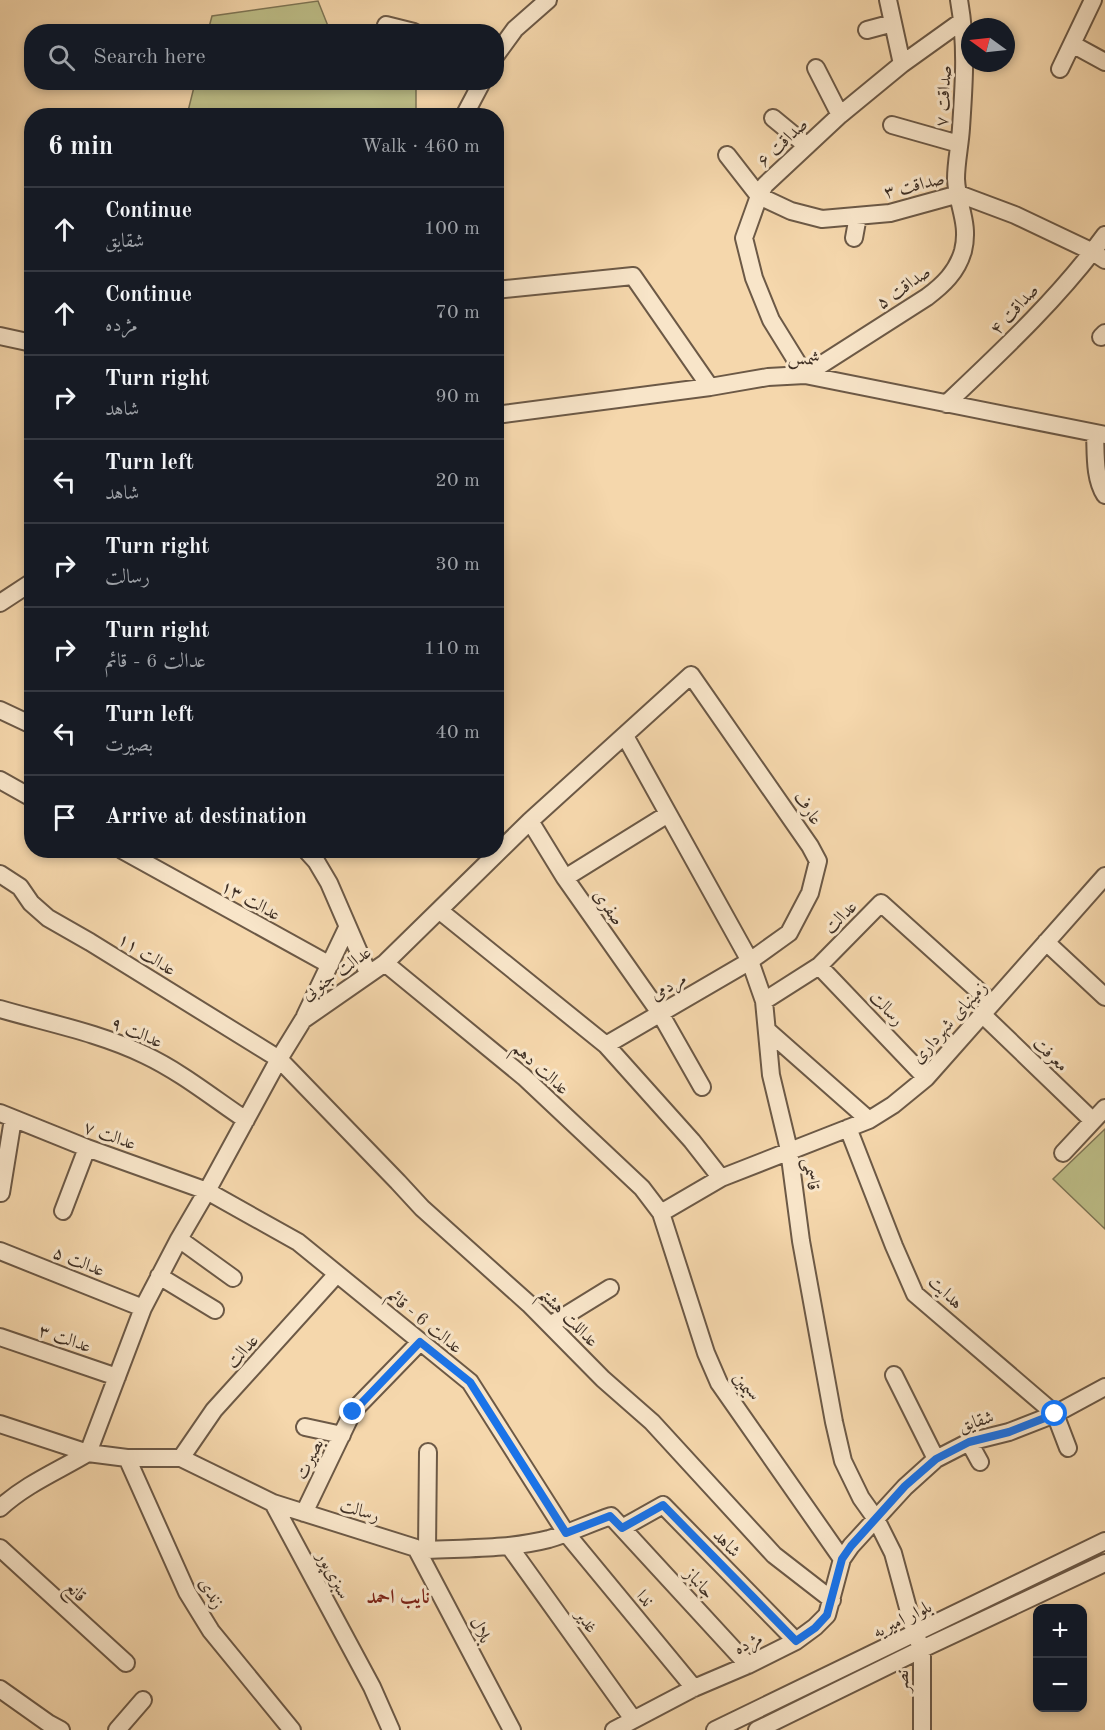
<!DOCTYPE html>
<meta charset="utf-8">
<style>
body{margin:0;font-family:"Old Standard TT",Amiri,serif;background:#20242c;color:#f1f3f6}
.controls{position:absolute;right:18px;bottom:18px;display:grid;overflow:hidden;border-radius:12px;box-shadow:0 3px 9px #0003}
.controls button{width:54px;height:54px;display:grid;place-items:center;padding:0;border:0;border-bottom:2px solid #363941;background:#171b24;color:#f1f3f6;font:30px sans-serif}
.compass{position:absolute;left:961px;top:18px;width:54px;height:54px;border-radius:50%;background:#171b24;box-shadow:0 3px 9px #0003;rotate:285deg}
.stop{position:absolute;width:18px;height:18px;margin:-14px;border:4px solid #1a73e8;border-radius:50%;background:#fff}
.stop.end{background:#1a73e8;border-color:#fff;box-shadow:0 2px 6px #0008}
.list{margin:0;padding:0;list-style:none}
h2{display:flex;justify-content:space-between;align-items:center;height:78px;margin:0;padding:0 24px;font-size:26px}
h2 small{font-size:20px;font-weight:400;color:#9ea1a6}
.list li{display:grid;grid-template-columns:39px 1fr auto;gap:18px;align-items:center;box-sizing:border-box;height:84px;padding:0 24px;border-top:2px solid #363941}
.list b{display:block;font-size:22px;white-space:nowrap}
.list p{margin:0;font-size:20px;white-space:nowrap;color:#9ea1a6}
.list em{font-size:20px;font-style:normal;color:#9ea1a6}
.icon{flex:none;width:33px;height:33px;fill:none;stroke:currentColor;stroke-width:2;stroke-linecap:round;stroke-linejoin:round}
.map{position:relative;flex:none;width:1105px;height:1730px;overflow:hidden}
.search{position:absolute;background:#171b24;box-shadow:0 3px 9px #0003;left:24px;top:24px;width:480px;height:66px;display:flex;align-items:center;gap:15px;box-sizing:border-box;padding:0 21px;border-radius:24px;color:#9ea1a6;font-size:22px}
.panel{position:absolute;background:#171b24;box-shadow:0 3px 9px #0003;left:24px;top:108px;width:480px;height:750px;border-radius:24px}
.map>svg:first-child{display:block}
.green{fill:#bdbe88;stroke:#7e7656;stroke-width:1.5}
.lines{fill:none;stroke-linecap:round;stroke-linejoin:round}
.minor-casing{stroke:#6c5946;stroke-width:20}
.minor{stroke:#f8e5c9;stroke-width:16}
.route{stroke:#1a73e8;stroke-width:8}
.labels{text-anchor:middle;stroke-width:6;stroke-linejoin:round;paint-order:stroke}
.street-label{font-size:18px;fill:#3e2f24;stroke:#f8e5c9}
.neighbourhood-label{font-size:20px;font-weight:bold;fill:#7a1f14;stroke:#f8e5c9}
</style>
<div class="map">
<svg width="1105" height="1730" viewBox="0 0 1105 1730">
<rect width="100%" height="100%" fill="#f5d7ac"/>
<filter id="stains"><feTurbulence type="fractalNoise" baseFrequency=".00333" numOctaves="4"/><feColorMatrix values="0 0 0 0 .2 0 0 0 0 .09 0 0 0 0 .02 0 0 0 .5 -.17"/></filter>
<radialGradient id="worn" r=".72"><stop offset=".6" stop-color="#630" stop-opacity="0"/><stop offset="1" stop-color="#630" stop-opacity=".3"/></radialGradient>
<path class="green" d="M318 1 330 31H208L212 16Z
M195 83H416V110L422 115H187Z
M1105 1129V1229L1053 1179Z"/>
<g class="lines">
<defs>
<path id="minor" d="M888 0 902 64
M959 0C967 45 964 83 961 128 960 145 956 162 956 179 957 205 970 223 963 251 957 272 943 285 927 297L805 375 771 320 754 278 744 238 759 196 765 185 840 115 902 64 962 21
M386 25 414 32
M867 30 893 23
M1072 44 1105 62
M496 55 515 29 548 0
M816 68 840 115
M1060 69 1093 0
M464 116 482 82
M773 118 807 146
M892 125 959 144
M727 155 759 196 791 211 822 219 890 213 959 194 1015 215 1093 252 1105 260
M854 238 858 216
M496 290 633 276 710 387
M0 336 32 343
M1101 337 1105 333
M946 404C1002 351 1059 298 1105 235
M496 415 710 387 768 377 805 375 1105 435
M1095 433C1096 453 1094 478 1105 495
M0 603 32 582
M0 710 32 725
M625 736 750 961 764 1001 771 1075 789 1150 801 1241 834 1422 843 1461 861 1498 876 1519 893 1553 915 1634 922 1649V1730
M0 780 32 798
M530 821 565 878 660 1013 702 1087
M122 850 330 965
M306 850 316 861 329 883 368 973
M0 874 20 887 31 903 48 918 90 942 279 1059 398 1182 422 1208 529 1304 603 1379 652 1422 774 1555 832 1600
M565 878 668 814
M440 911 606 1045 692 1141 721 1178
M1046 942 1105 997
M385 963 524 1077 642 1188 661 1213 706 1353 719 1383 842 1559
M819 966 926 1078
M764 1001 819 966 881 903 992 1003
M0 1009C48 1023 100 1033 145 1055 181 1072 213 1098 246 1120
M983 1015 1093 1121
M305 1016 347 928
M767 1030 869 1120
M0 1113 87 1148 207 1191 298 1242 470 1382 566 1533 694 1688
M848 1128 894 1246 915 1294 1055 1414 1068 1448
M1063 1153 1105 1108
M1 1193 13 1119
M63 1211 87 1148
M661 1213 721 1178 869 1120 893 1105 926 1078 1105 876
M179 1239 233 1278
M0 1251 143 1308
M159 1276 215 1310
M550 1325 610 1288
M0 1337 117 1377
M894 1375 936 1459
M0 1424 88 1453 127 1458H181L273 1503 416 1548 427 1550C467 1548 510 1549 549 1539 570 1533 590 1523 611 1516L748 1665
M305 1427 342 1435
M969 1442 980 1462
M88 1453 143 1308 179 1239 207 1191 279 1059 303 1020 385 963 530 821 691 675 810 846 818 861 810 893 789 933 750 961 606 1045
M127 1458 187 1592 211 1631 292 1730
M181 1458 214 1410 337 1274
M273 1503 372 1687 391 1730
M0 1508C26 1484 58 1471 88 1453
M304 1513 353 1411 420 1342
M622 1528 663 1505 796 1641
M509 1546 633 1719
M0 1548 126 1663
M416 1548 512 1730
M427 1550 428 1452
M0 1689 48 1723 61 1730
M117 1730 143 1700
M614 1730 694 1688 748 1665 796 1641 815 1627 827 1615 842 1559 851 1546 905 1487 936 1459 969 1442 1009 1432 1055 1414 1105 1387
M715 1730 1105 1541
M757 1730 922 1649 1105 1563"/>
</defs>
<use href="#minor" class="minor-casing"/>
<use href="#minor" class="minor"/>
</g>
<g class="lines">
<path class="route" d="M353 1412 420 1342 470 1382 566 1533 610 1516 622 1528 663 1505 796 1641 815 1628 827 1615 842 1559 851 1546 905 1486 936 1459 969 1442 1009 1432 1055 1414"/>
</g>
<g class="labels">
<g class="street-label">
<text transform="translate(943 96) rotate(-86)" y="6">صداقت ۷</text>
<text transform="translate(782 142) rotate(-43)" y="6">صداقت ۶</text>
<text transform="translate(914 185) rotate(-14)" y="6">صداقت ۳</text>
<text transform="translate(903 287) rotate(-35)" y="6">صداقت ۵</text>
<text transform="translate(1014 309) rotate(-47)" y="6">صداقت ۴</text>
<text transform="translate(804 358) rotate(5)" y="6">شمس</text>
<text transform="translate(808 808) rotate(55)" y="6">عارف</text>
<text transform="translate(251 900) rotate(29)" y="6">عدالت ۱۳</text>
<text transform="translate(609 907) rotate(55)" y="6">صفری</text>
<text transform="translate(840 917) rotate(-45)" y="6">عدالت</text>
<text transform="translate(147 954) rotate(32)" y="6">عدالت ۱۱</text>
<text transform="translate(336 973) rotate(-35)" y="6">عدالت جنوبی</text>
<text transform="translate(668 986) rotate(-30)" y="6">مردمی</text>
<text transform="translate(887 1008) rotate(46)" y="6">رسالت</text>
<text transform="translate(949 1022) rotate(-48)" y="6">زمینهای شهرداری</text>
<text transform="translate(137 1032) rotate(23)" y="6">عدالت ۹</text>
<text transform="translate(1051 1054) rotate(44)" y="6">معرفت</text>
<text transform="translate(541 1068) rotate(42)" y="6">عدالت دهم</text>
<text transform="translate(110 1135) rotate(20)" y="6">عدالت ۷</text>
<text transform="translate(812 1174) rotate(82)" y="6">قاسمی</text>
<text transform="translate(79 1261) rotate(22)" y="6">عدالت ۵</text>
<text transform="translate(946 1292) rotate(44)" y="6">هدایت</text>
<text transform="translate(569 1317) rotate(45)" y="6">عداللت هشتم</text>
<text transform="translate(425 1321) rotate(39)" y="6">عدالت 6 - قائم</text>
<text transform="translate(65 1338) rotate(19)" y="6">عدالت ۳</text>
<text transform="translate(242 1351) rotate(-48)" y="6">عدالت</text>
<text transform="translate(746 1387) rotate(57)" y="6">سیمین</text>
<text transform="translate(976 1421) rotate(-17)" y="6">شقایق</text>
<text transform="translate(309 1459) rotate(-64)" y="6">بصیرت</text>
<text transform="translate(360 1510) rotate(17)" y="6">رسالت</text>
<text transform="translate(727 1543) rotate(46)" y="6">شاهد</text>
<text transform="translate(334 1575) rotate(62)" y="6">سبزی‌پور</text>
<text transform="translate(700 1583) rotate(48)" y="6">جانباز</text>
<text transform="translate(76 1591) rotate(42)" y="6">قانع</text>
<text transform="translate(212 1593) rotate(61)" y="6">زندی</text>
<text transform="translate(645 1598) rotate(51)" y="6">ندا</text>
<text transform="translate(902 1619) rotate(-26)" y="6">بلوار امیریه</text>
<text transform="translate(587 1621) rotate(54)" y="6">غدیر</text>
<text transform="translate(481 1630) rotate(62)" y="6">بلال</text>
<text transform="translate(748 1643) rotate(-26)" y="6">مژده</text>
<text transform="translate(902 1681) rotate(-90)" y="6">نصر</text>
</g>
<g class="neighbourhood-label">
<text x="398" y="1603">نایب احمد</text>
</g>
</g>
<rect width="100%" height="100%" filter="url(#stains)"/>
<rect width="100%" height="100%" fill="url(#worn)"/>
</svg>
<div class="controls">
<button>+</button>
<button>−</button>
</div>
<svg class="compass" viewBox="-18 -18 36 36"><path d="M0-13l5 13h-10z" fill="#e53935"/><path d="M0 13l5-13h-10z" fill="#9ea1a6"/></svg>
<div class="stop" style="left:1055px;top:1414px"></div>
<div class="stop end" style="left:353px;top:1412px"></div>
<div class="search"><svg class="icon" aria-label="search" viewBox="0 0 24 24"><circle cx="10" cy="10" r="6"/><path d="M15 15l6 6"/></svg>Search here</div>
<section class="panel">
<h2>6 min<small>Walk · 460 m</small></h2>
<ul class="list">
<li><svg class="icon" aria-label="ahead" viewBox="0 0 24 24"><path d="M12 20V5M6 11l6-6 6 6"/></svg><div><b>Continue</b><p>شقایق</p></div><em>100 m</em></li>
<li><svg class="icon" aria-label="ahead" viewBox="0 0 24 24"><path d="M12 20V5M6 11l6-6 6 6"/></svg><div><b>Continue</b><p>مژده</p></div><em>70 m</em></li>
<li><svg class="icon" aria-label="right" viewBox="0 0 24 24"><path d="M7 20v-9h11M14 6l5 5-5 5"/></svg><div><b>Turn right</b><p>شاهد</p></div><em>90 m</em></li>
<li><svg class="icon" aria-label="left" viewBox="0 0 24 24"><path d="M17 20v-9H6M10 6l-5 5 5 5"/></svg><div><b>Turn left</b><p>شاهد</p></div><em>20 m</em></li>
<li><svg class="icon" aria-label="right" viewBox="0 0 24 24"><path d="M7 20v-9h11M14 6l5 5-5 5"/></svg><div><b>Turn right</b><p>رسالت</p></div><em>30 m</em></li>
<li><svg class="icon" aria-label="right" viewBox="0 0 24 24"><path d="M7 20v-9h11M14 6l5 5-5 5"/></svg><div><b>Turn right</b><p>عدالت 6 - قائم</p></div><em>110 m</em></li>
<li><svg class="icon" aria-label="left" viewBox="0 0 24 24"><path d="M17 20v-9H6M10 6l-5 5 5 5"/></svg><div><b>Turn left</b><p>بصیرت</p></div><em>40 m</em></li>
<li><svg class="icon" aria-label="arrive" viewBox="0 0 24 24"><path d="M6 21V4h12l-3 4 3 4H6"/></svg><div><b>Arrive at destination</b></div></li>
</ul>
</section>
</div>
